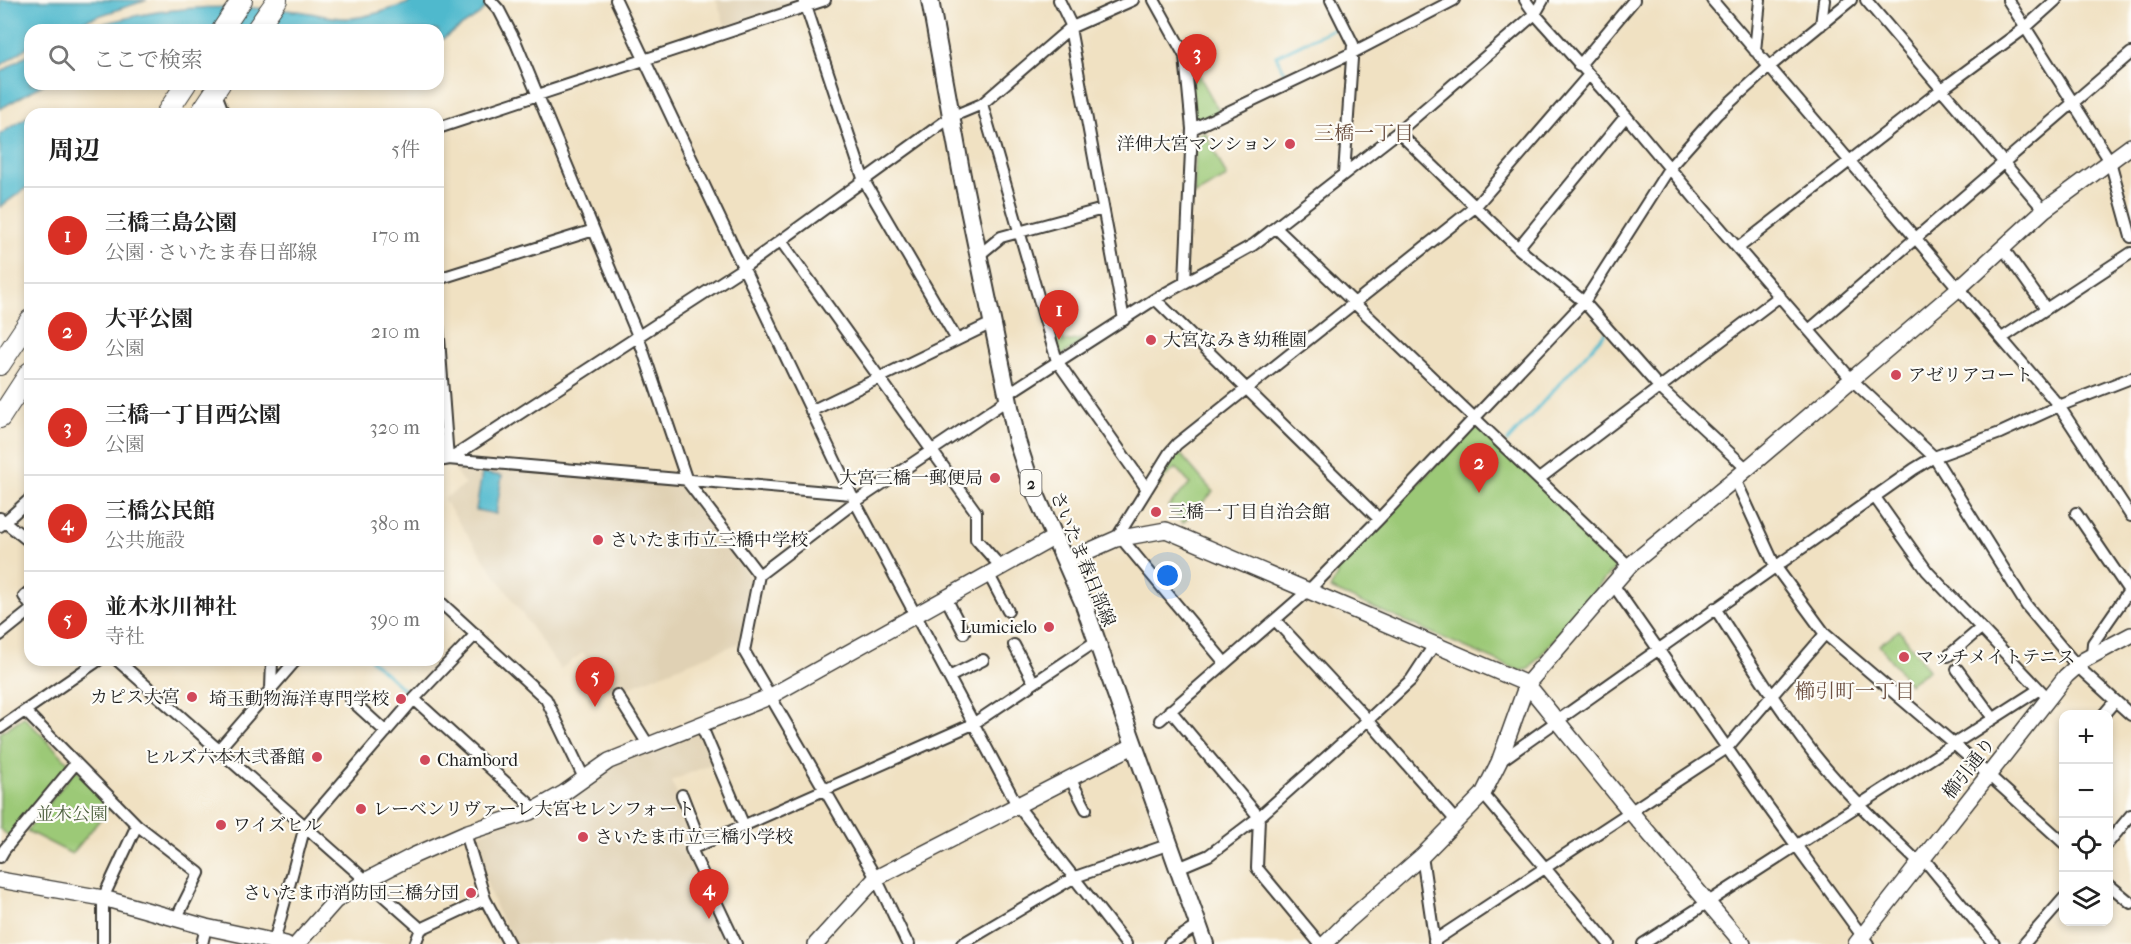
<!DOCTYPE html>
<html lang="ja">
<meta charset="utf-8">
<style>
body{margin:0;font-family:"IM FELL French Canon","Noto Serif JP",serif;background:#f2f2f2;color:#222}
.controls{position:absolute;right:18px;bottom:18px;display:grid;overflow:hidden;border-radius:12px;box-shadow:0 3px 9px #0003}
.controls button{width:54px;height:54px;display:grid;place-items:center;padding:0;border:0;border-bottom:2px solid #e0e0e0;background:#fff;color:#222;font:30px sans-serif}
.you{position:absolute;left:1168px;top:576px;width:21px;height:21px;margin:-15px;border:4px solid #fff;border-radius:50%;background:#1a73e8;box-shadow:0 0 0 9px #1a73e833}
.badge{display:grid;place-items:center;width:39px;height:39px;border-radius:50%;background:#d93025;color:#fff;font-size:20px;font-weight:700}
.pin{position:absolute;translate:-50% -50px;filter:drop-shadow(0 2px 3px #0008)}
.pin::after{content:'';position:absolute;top:32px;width:21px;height:18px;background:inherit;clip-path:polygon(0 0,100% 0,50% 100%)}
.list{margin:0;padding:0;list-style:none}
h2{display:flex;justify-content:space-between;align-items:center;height:78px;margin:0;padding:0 24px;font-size:26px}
h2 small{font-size:20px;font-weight:400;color:#767676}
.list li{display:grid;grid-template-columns:39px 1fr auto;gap:18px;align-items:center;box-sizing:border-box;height:96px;padding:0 24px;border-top:2px solid #e0e0e0}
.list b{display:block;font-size:22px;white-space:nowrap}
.list p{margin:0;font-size:20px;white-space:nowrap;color:#767676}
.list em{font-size:20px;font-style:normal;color:#767676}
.icon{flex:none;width:33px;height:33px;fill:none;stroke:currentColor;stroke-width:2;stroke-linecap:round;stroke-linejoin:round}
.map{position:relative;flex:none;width:2131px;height:944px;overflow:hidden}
.search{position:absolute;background:#fff;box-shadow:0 3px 9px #0003;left:24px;top:24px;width:420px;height:66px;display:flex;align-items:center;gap:15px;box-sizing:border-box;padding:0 21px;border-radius:18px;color:#767676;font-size:22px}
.panel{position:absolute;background:#fff;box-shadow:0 3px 9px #0003;left:24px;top:108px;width:420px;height:558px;border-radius:18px}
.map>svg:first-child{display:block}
.built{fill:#e0d1b4}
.green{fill:#9cc977;stroke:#5c724a;stroke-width:1.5}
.water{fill:#50b9cd;stroke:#366a74;stroke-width:1.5}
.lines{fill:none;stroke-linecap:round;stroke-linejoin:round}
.stream{stroke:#50b9cd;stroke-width:3}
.street-casing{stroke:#3c3a35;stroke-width:14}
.secondary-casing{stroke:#3c3a35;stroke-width:18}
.primary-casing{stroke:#3c3a35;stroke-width:20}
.highway-casing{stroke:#3c3a35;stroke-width:22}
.street{stroke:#fff;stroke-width:10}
.secondary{stroke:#fff;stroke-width:15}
.primary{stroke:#fff;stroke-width:16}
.highway{stroke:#fff;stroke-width:20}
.poi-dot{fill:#d1495b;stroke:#fdfcf7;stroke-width:2}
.labels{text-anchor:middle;stroke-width:4.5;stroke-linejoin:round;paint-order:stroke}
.shield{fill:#fdfcf7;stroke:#605f5e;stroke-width:1.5}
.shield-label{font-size:16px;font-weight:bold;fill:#1c1c1c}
.poi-label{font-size:18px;fill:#1c1c1c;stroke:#fdfcf7;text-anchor:start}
.street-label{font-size:18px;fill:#1c1c1c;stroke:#fdfcf7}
.park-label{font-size:18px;fill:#4f6140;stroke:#fdfcf7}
.neighbourhood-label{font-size:20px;fill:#6b4f40;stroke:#fdfcf7}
</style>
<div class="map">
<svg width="2131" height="944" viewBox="0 0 2131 944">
<rect width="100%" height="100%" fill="#fdfcf7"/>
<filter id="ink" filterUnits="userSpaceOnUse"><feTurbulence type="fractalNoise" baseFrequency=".0167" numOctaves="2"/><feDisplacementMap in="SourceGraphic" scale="12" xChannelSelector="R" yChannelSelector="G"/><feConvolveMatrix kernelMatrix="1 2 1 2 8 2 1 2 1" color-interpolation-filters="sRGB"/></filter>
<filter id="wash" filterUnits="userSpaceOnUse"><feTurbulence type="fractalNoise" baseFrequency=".008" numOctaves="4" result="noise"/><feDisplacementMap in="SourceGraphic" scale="24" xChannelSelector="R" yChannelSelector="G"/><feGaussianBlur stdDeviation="1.35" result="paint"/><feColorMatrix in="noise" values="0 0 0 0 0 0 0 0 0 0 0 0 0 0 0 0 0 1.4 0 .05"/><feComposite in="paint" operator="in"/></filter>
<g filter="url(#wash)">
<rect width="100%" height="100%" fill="#f0e1c2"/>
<path class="built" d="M716 0H799L800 5 726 28Z
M449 462 678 482 689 490 753 581 742 642 611 694 583 653 560 669 443 499 465 485Z
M696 732 702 734 714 763 671 781 697 841 687 846 713 909 732 944H514L496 909 471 839 607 767Z"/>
<path class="green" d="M1188 55 1220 113 1195 125Z
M1205 132 1227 177 1194 195 1196 136Z
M1059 326 1064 342 1089 338 1059 357 1050 329Z
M1477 423 1621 563 1608 575 1529 669 1520 671 1330 589 1338 575 1334 571Z
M1177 450 1213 492 1183 523 1168 506 1190 484 1176 468 1164 478 1159 487 1155 484Z
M1899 630 1929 670 1909 684 1879 645Z
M24 717 71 765 10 837 0 829V733Z
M76 769 111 806 72 854 27 831Z"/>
<path class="water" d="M0 0H147L89 19 62 30H30V45L0 66Z
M413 0H492L479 15 438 42V30H83C158 5 220 4 298 11 315 13 335 20 352 18 370 17 389 9 406 4Z
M30 53V84H44L0 109V73Z
M30 115V185L0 207V134Z
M482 473 502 476 496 514 476 510Z"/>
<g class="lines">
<path class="stream" d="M1288 79 1276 56 1339 26
M1507 442 1605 333
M371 660 411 696"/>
</g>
</g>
<g filter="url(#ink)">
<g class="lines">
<defs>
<path id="street" d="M490 0 499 10 516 43 638 336 687 481 759 575 744 651 876 878 906 941 909 944
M616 0 851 494 1017 805 1126 944
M804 0 864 181 957 340
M1059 0 1072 27
M1154 0 1185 56 1192 129 1185 281
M1331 0 1353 44 1344 174
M1525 0 1535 14 1626 116 1702 207 1852 380 1934 457 2027 606 2077 666 2131 715
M1712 0 2059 406 2131 516
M1866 0 2044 210
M2008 0 2110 161 2131 237
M1821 25 1824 0
M1070 28 1124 320
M1755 51 1760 0
M1579 66 1634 0
M215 91 224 114
M982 104 1057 361 1147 489
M438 128 825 0
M1192 129 1352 53 1454 0
M1398 132 1518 248 1584 302 1660 388 1747 469
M1276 228 1629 566
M781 241 976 512V539L1000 566
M1518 248 1626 116
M1738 248 1942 89 2025 28 2056 0
M2003 248 2046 309
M978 256 1001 237 1103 209
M438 279 594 230
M1155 299 1379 519
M438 325 448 459 851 494
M1809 330 2131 53
M2002 338 2131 253
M1006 395 1155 299 1253 245 1398 132 1535 14 1543 0
M811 411 992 323
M438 461 450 459 743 268 951 117 982 104 1070 28 1133 0
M1539 479 1780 296
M1735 479 1775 566 1825 634 1953 743 2064 843
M1874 496 1927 571 2043 693
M2076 513 2129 591
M0 518 30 542
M0 526 30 499
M1121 538 1225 663
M1116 539 1170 452 1177 444 1475 207 1588 76
M988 573 1008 611
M759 575 855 502 1007 400
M1612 583 1766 804 1868 944
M30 591 24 596 30 605
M946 598 964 633
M438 600 546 699 584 778
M1715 608C1747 658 1778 707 1814 754 1845 793 1883 828 1919 863
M1275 620 1368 720 1457 822
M0 635 30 611
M1014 645 1034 683
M2092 655 2093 643 2131 588
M1948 656 1981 628
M117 660 421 929
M1957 669 1993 718
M949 677 983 660
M271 689 272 660
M617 695 649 746
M350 699 386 732
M414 699 535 809
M1170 710 1259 817 1257 868 1320 944
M25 711 137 825 199 873 176 919
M2104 714 2115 701
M1160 720 1309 590 1379 519 1584 302 1670 167 1717 114 1769 67 1851 0
M701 725 744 826
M0 728 99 660
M219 749 296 660
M1499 762 1914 469 1934 457 2000 433 2059 406 2131 378
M1070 778 1086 809
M1483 794 1609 944
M682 795 701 844
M465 833 485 899 509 944
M2108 843 2131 815
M1422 856 1435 944
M0 857 4 850 76 763
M1923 858 1994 944
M1178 868 1209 855 1259 817 1368 720 1411 680 1434 645
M2108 884 2131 903
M1434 941 1727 748 1825 634
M274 942 305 826 414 699 476 634
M103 944V898L137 825
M202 944 206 927
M415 944 421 929 485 899
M736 944 691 849 973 724 1095 642
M962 944 1075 877 1170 844
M1169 944 1199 925
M1643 944 2038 690
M2024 944 2064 898"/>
<path id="secondary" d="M1066 561 1116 539 1166 530 1527 684 1630 811 1743 944
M0 880 103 898 206 927 286 944
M297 944 335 901 367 880 415 855 465 833 530 812 564 793 609 761 769 697 1055 537
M816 944 876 878 1133 746
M1325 944 1349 920 1422 856 1483 794 1499 762 1527 684 1629 566 1735 479 1959 288 2044 210 2131 146
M1856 944 2066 676 2084 660 2131 635"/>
<path id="primary" d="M930 0 962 176 1017 441 1030 481 1083 602 1205 944"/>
<path id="highway" d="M222 30 242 0
M256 30 277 0
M166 114 186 84
M200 114 220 84
M0 365 30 320
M0 418 30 372"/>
</defs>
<use href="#street" class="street-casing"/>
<use href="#secondary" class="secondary-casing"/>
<use href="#primary" class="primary-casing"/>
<use href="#highway" class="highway-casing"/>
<use href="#street" class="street"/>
<use href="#secondary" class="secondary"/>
<use href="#primary" class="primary"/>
<use href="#highway" class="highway"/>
</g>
</g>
<g class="poi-dot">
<circle cx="1290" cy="144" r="6"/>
<circle cx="1151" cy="340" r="6"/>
<circle cx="1896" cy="375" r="6"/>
<circle cx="995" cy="478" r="6"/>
<circle cx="1156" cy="512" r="6"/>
<circle cx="598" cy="540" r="6"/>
<circle cx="1049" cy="627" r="6"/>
<circle cx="1904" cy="657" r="6"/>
<circle cx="192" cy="697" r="6"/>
<circle cx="401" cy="699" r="6"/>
<circle cx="317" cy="757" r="6"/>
<circle cx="425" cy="760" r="6"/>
<circle cx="361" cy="809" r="6"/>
<circle cx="221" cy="825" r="6"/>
<circle cx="583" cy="837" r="6"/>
<circle cx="471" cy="893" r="6"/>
</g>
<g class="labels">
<rect class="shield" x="1020.5" y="470" width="21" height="26" rx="4.5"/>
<g class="shield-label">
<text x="1031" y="489">2</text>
</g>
<g class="poi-label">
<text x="1278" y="150" text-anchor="end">洋伸大宮マンション</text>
<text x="1163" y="346">大宮なみき幼稚園</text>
<text x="1908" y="381">アゼリアコート</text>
<text x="983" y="484" text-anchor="end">大宮三橋一郵便局</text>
<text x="1168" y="518">三橋一丁目自治会館</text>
<text x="610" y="546">さいたま市立三橋中学校</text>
<text x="1037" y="633" text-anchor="end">Lumicielo</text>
<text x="1916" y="663">マッチメイトテニス</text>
<text x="180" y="703" text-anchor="end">カピス大宮</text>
<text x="389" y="705" text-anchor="end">埼玉動物海洋専門学校</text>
<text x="305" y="763" text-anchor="end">ヒルズ六本木弐番館</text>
<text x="437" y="766">Chambord</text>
<text x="373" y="815">レーベンリヴァーレ大宮セレンフォート</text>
<text x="233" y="831">ワイズヒル</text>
<text x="595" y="843">さいたま市立三橋小学校</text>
<text x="459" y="899" text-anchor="end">さいたま市消防団三橋分団</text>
</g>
<g class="street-label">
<text transform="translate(1083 559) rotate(68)" y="6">さいたま春日部線</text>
<text transform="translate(1969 768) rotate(-52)" y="6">櫛引通り</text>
</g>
<g class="park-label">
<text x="72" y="820">並木公園</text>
</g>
<g class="neighbourhood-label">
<text x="1364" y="140">三橋一丁目</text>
<text x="1855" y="698">櫛引町一丁目</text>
</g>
</g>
</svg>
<div class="controls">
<button>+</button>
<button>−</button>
<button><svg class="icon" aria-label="locate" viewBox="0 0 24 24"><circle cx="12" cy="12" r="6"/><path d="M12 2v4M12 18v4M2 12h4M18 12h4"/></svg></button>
<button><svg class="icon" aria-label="layers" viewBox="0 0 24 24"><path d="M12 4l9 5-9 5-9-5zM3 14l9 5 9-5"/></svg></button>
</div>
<div class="you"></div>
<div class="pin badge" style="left:1059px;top:340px">1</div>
<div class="pin badge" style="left:1479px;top:493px">2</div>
<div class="pin badge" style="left:1197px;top:84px">3</div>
<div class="pin badge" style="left:709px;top:919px">4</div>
<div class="pin badge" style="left:595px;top:707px">5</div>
<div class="search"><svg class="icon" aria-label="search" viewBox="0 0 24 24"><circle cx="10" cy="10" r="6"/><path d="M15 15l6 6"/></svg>ここで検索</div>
<section class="panel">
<h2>周辺<small>5件</small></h2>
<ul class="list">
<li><span class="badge">1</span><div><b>三橋三島公園</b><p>公園 · さいたま春日部線</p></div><em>170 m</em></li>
<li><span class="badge">2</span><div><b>大平公園</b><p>公園</p></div><em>210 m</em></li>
<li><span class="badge">3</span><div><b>三橋一丁目西公園</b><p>公園</p></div><em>320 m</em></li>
<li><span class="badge">4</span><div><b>三橋公民館</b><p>公共施設</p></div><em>380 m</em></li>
<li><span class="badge">5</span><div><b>並木氷川神社</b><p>寺社</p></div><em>390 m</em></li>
</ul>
</section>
</div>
